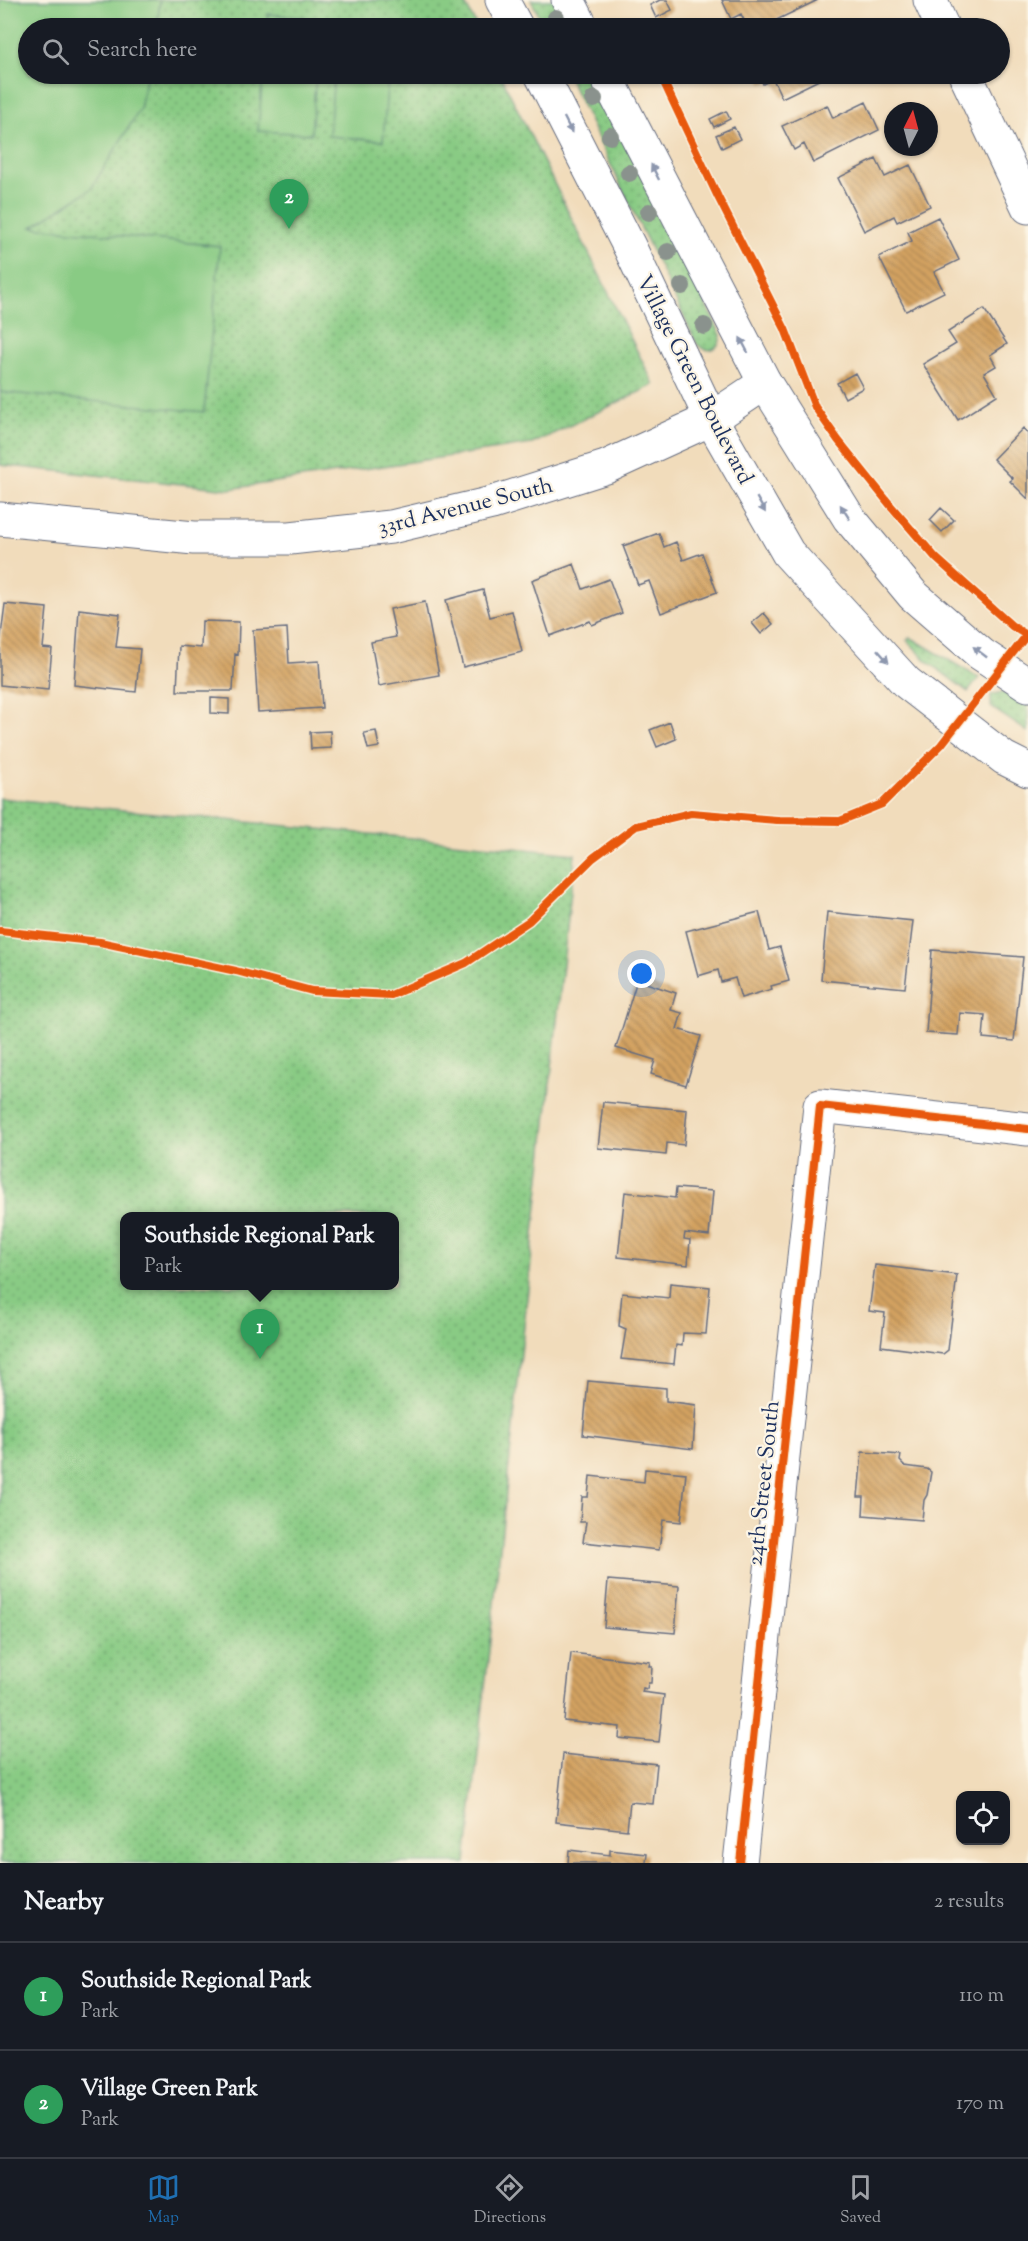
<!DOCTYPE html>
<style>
body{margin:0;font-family:"Sorts Mill Goudy",serif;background:#20242c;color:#f1f3f6}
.controls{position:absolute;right:18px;bottom:18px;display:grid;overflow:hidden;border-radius:12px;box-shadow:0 2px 4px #0004}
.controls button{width:54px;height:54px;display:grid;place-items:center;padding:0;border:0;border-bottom:2px solid #363941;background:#171b24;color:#f1f3f6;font:30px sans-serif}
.compass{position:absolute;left:884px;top:102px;width:54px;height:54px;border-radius:50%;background:#171b24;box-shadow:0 2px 4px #0004;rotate:6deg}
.you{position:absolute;left:642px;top:974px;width:21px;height:21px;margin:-15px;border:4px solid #fff;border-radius:50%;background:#1a73e8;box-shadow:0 0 0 9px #1a73e833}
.badge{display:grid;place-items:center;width:39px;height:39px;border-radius:50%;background:#1f6fb2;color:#fff;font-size:20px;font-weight:700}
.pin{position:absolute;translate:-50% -50px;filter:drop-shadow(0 2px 3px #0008)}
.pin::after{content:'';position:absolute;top:32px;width:21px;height:18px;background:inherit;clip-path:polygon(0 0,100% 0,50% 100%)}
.popup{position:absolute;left:120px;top:1212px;width:279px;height:78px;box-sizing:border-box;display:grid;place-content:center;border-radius:12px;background:#171b24;filter:drop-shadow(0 2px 4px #0005);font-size:20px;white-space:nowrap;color:#9ea1a6}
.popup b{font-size:22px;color:#f1f3f6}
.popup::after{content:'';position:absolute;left:50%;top:100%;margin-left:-12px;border:12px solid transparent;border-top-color:#171b24}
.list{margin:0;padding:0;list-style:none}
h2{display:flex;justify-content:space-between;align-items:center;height:78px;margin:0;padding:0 24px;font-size:26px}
h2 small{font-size:20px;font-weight:400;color:#9ea1a6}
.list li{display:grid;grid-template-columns:39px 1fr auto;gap:18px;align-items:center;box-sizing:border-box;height:108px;padding:0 24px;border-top:2px solid #363941}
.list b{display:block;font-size:22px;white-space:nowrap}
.list p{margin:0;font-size:20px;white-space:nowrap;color:#9ea1a6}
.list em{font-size:20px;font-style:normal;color:#9ea1a6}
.icon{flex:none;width:33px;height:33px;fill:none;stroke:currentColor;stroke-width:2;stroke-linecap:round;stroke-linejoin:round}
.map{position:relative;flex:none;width:1028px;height:1863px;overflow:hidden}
.search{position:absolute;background:#171b24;box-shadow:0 2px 4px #0004;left:18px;right:18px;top:18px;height:66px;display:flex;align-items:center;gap:15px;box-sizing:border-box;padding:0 21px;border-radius:33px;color:#9ea1a6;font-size:22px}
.sheet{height:294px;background:#171b24}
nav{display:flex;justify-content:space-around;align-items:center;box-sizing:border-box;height:84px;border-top:2px solid #363941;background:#171b24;font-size:16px;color:#9ea1a6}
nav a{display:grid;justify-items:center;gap:3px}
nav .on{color:#1f6fb2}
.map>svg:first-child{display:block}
.green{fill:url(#green-dots);stroke:#527d71;stroke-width:1.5;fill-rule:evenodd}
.pitch{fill:#89cb84;stroke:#527d71;stroke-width:1.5}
.building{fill:url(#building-back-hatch)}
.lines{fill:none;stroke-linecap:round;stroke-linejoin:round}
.minor-casing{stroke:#666c7f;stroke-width:35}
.tertiary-casing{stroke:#666c7f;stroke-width:35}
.minor{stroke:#fff;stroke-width:33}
.tertiary{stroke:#fff;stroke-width:33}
.cycleway-casing{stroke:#fcf5e5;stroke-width:11}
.cycleway{stroke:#e8590c;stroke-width:8}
.tree{fill:#8a928d}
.oneway{fill:#8d97ae}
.labels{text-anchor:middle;stroke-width:4.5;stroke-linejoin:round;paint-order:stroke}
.street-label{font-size:22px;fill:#1b2f5e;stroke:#fcf5e5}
</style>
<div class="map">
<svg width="1028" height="1863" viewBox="0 0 1028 1863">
<defs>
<pattern id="green-dots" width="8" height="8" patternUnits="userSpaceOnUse" patternTransform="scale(1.5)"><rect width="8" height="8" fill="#89cb84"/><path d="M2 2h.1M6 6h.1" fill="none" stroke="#6fa56f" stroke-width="1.8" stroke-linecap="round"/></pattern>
<pattern id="building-back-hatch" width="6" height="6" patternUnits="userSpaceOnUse" patternTransform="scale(1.5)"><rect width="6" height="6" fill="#d3a261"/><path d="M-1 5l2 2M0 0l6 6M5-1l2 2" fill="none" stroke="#aa8453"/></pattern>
</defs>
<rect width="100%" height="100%" fill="#fcf5e5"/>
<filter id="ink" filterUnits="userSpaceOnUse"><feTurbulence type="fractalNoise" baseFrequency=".0167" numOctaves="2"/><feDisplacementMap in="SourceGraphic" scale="12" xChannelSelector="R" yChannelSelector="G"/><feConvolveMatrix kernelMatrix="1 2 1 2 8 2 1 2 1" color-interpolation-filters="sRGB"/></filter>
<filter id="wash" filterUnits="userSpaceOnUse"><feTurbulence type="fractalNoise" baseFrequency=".008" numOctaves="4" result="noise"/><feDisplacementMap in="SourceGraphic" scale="24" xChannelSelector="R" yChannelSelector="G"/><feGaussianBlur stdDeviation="1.35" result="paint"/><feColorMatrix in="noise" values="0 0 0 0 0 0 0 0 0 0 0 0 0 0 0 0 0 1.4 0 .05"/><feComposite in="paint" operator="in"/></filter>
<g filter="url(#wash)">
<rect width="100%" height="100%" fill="#f1dcbb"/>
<path class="green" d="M0 0H463L478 28H28V74H500L654 385 532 444 229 489 0 465Z
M531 0H557L571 28H545Z
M567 74H593L644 180 721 335C720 349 709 355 697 344Z
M910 637 979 678 968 692 927 661 907 640Z
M1002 692 1028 706V732L991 707V695Z
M0 798 575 854 466 1863H0ZM395 1216V1286H125V1216Z"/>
<path class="pitch" d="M0 0H160L157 28H28V74H147L140 109 91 189 32 227 220 246 204 412 0 392Z
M268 14 320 19 319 28H267Z
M338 21 392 25V28H338Z
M263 74H316L311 134 258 131Z
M334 74H388L383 141 329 136Z"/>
<g id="blocks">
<path class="building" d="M660 0H667L672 10 656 18 650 5Z
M722 0H818L760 28H748L741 14 731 19Z
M758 74H831L782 98 773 79 763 84Z
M866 102 879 130 813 163 804 144 794 150 782 126 827 105 833 118Z
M726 111 730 119 714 127 710 119Z
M734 127 740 139 722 148 716 135Z
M876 159 885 177 910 165 930 206 897 222 894 216 864 231 838 178Z
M938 217 959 260 934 272 944 292 906 311 879 257 912 241 908 232Z
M984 309 1007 344 990 355 996 366 984 373 997 395 958 420 923 364 956 344 948 332Z
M855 373 863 388 845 398 837 383Z
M1023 428 1028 434V499L1010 481 1013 479 993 459Z
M941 508 954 520 942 532 930 520Z
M659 533 664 547 676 542 683 560 702 553 717 592 661 613 649 581 638 585 623 546Z
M574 564 583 589 609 579 622 613 592 625 590 621 550 636 532 580Z
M483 590 490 617 512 611 522 652 463 667 446 600Z
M425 602 439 675 379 686 371 642 396 637 390 609Z
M5 604 47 608 43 648 52 649 48 690 0 685V643Z
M79 609 120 614 116 647 140 649 136 692 74 685Z
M764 613 773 624 761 634 752 623Z
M202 621 239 622 238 655 235 654 233 691H177L179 646 201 648Z
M287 628 289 663 319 661 322 708 258 712 253 630Z
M211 698 229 699V714L211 713Z
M670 722 676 739 657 747 650 730Z
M330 731 331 748 311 749 310 732Z
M376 731 379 747 368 749 364 733Z
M759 912 769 950 780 947 789 981 771 986 772 989 741 998 735 978 721 982 718 970 698 976 686 931Z
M827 912 913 921 905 988 821 980Z
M932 950 1023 957 1014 1041 983 1038 985 1015 960 1013 958 1035 926 1033Z
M637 980 676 993 671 1010 682 1013 677 1029 701 1036 686 1085 651 1074 655 1060 616 1048Z
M603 1102 687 1110 684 1145 667 1143 666 1155 598 1148Z
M676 1188 713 1191 709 1236 685 1233 684 1239 690 1240 688 1265 618 1257 625 1192 675 1198Z
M875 1265 957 1275 948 1350 943 1354 881 1346 885 1313 869 1311Z
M670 1283 710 1287 706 1334 683 1333 682 1346 676 1345 674 1364 621 1359 626 1329 619 1326 622 1293 669 1298Z
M588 1381 666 1388V1401L696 1405 693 1449 583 1435Z
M862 1452 901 1455 900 1461 905 1466 927 1469 931 1472 927 1495 924 1500 922 1520 863 1515 864 1497H858Z
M645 1469 686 1473 681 1522 663 1520 659 1550 583 1542 586 1522H580L582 1497H588L590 1476 644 1482Z
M608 1580 679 1586 675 1633 604 1627Z
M571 1653 650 1662 649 1666H652L651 1683H648L647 1689 643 1688 642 1692 664 1695 659 1742 619 1738 620 1727 564 1721Z
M563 1754 657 1764 653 1804 630 1802 627 1830 556 1822Z
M569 1850 610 1855V1850L647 1854 646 1863H568Z"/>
</g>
</g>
<g filter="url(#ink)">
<use href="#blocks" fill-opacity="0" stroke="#666c7f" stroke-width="1.5"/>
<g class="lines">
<defs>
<path id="minor" d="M930 0 943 28
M965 74 1028 207
M0 519 194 538H290L391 527 492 503 606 467 711 419 765 383
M740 1863 820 1106 1028 1129"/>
<path id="tertiary" d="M502 0 517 28
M568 0 582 28
M541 74 630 248 711 419 788 553 906 682 1004 758 1028 770
M605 74 765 383 849 518 913 595 981 654 1028 685"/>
</defs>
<use href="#minor" class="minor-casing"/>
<use href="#tertiary" class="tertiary-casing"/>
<use href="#minor" class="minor"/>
<use href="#tertiary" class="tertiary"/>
<defs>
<path id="cycleway" d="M660 74 718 197 785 329 815 407 838 440 891 506 936 558 1012 626 1028 636
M0 931 100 942 236 971 312 991 391 995 466 963 529 921 593 858 636 826 691 813 777 820 840 821 882 804 941 745 1026 636
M740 1863 820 1106 1028 1129"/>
</defs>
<use href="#cycleway" class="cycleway-casing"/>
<use href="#cycleway" class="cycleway"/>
</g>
<g class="tree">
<circle cx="556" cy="18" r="9"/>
<circle cx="594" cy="99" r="9"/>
<circle cx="610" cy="136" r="9"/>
<circle cx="629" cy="173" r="9"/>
<circle cx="649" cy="212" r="9"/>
<circle cx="668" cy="252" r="9"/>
<circle cx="682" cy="286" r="9"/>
<circle cx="704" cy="326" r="9"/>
</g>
<defs><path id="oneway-solid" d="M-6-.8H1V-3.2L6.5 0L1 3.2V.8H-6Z" transform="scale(1.5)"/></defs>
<g class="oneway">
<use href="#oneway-solid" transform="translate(568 125) rotate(63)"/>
<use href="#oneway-solid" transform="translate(655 172) rotate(-117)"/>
<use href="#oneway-solid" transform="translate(744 345) rotate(-118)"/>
<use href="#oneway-solid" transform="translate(761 505) rotate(60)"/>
<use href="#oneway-solid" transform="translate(845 512) rotate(-123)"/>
<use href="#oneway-solid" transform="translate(980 652) rotate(-142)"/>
<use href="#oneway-solid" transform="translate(883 656) rotate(48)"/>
</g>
</g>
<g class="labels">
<g class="street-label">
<text transform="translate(696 379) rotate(63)" y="8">Village Green Boulevard</text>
<text transform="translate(465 505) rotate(-14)" y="8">33rd Avenue South</text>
<text transform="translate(762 1483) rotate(-84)" y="8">24th Street South</text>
</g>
</g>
</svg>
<div class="controls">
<button><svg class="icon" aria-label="locate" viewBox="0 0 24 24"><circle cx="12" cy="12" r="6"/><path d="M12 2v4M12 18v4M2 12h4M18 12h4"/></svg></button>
</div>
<svg class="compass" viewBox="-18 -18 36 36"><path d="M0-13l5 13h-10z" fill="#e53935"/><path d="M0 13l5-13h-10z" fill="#9ea1a6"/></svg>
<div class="you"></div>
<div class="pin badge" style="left:260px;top:1359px;background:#2e9e5b">1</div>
<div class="popup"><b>Southside Regional Park</b>Park</div>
<div class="pin badge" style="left:289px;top:229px;background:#2e9e5b">2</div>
<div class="search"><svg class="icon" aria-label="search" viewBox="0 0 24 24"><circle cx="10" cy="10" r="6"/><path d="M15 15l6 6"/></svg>Search here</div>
</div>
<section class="sheet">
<h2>Nearby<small>2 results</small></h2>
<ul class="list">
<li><span class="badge" style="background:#2e9e5b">1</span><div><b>Southside Regional Park</b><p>Park</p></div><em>110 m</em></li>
<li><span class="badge" style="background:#2e9e5b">2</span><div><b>Village Green Park</b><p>Park</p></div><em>170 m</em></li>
</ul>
</section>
<nav>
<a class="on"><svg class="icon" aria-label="map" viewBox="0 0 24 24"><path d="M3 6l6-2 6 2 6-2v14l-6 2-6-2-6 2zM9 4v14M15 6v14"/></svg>Map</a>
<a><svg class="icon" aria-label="directions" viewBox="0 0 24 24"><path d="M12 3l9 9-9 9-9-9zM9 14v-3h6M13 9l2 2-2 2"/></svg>Directions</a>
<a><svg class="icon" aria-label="saved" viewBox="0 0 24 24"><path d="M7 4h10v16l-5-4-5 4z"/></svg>Saved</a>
</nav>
